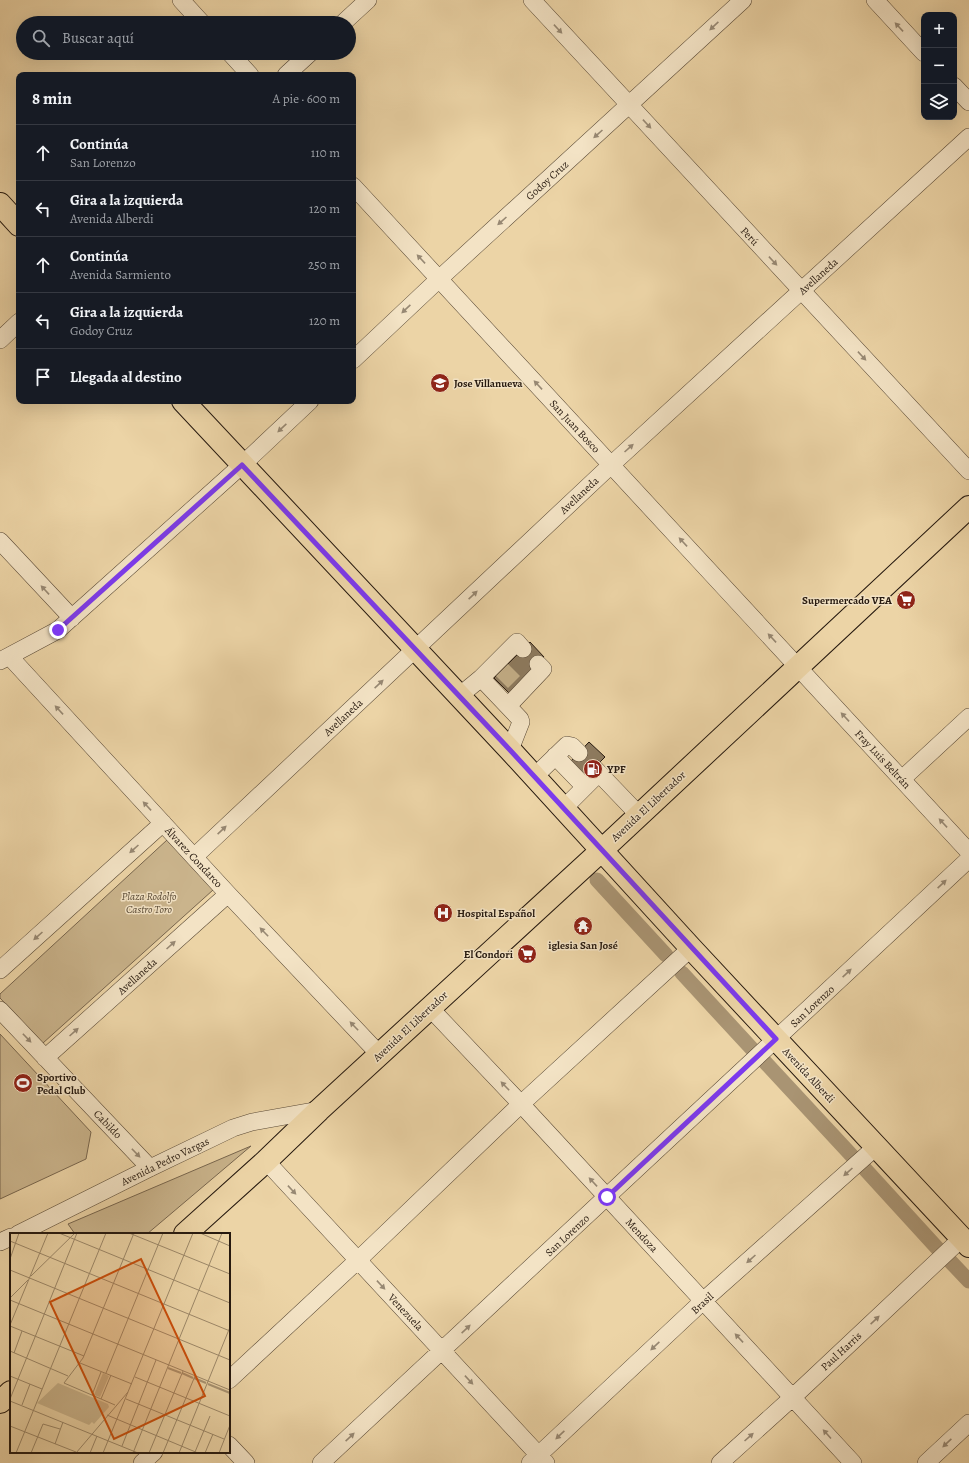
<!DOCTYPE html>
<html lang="es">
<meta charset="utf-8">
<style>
body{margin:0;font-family:Alegreya,serif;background:#242831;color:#f1f3f6}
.controls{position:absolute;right:12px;top:12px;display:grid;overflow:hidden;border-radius:8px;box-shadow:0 4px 16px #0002}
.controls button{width:36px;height:36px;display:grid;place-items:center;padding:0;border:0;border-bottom:1px solid #363941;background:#171b24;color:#f1f3f6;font:20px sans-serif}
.stop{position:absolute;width:12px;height:12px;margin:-9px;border:3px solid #7c3aed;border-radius:50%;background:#fff}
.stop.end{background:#7c3aed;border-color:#fff;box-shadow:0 1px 4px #0008}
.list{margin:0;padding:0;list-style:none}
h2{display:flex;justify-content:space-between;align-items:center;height:52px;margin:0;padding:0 16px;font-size:17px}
h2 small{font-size:13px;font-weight:400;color:#9ea1a6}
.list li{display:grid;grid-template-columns:26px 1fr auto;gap:12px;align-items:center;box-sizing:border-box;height:56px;padding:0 16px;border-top:1px solid #363941}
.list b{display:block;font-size:15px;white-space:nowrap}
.list p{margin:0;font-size:13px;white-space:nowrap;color:#9ea1a6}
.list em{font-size:13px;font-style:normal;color:#9ea1a6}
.icon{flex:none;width:22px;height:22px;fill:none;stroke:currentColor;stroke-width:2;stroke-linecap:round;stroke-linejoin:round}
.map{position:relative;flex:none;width:969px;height:1463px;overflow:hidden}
.search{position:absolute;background:#171b24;box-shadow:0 4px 16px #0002;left:16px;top:16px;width:340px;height:44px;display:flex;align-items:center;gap:10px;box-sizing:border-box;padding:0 14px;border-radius:22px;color:#9ea1a6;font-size:15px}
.panel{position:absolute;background:#171b24;box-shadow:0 4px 16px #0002;left:16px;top:72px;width:340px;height:332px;border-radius:8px}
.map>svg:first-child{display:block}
.park{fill:#cab48c;stroke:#78664e}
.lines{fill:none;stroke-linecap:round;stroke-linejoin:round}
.canal{stroke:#a99473;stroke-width:15}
.building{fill:#8d7a5e;stroke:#26190f}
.minor-tunnel{stroke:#c4af88;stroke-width:17;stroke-dasharray:17 8;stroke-linecap:butt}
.minor-casing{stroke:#584835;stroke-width:18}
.major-casing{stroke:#26190f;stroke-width:24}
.minor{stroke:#f3e3c5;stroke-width:17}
.major{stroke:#ecd4a6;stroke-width:22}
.oneway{fill:#978873}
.route{stroke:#7c3aed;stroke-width:5}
.labels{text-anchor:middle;stroke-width:3;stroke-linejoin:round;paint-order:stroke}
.street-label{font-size:11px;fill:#26190f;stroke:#f3e3c5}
.poi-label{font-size:11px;font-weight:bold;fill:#26190f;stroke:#f3e3c5;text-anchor:start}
.park-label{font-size:11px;font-style:italic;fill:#574834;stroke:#f3e3c5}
.inset-river{fill:none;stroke:#a99473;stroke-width:2}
.inset-road{fill:none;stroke:#9d896a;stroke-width:1}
.view{fill:#cb4f0c;fill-opacity:0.15;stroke:#cb4f0c;stroke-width:2}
.inset-edge{fill:none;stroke:#26190f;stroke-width:2}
</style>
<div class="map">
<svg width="969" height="1463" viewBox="0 0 969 1463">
<rect width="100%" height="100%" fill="#ecd4a6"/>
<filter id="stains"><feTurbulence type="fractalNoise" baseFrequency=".005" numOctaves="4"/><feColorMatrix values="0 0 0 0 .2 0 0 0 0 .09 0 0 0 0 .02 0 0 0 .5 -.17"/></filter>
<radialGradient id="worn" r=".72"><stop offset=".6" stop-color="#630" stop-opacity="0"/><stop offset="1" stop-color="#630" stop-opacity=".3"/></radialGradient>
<path class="park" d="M167 840 213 890 43 1043 0 998V994Z
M0 1034 91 1132 86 1159 0 1199Z
M251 1146 147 1234H75L68 1224Z"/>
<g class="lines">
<path class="canal" d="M597 880 666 955
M682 973 753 1050
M764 1061 853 1157
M864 1168 938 1249
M949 1260 969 1281"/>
</g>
<path class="building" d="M530 642 544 657 509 693 494 678Z
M589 742 605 757 585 777 570 762Z"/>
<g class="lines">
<path class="minor-tunnel" d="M502 670 517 685"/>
<defs>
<path id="minor" d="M181 0 202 23
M532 0 969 471
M875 0 924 53
M343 23 368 0
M230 53 250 75
M286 75 310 53
M954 86 969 102
M353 186 969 852
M0 340 19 322
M353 360 439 279 743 0
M0 541 72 618
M10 657 228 894 380 1055
M0 661 58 630 242 465 310 401
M481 678 520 719 521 722 510 750
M458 697 481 678 517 642 523 649
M508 706 543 669 538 664
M555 756 585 787
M594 768 639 815
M534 777 567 745 572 746 579 753
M902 779 969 717
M563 809 599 773
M194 857 611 465 969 137
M0 970 163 823
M430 1008 521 1104 853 1463
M0 1010 150 1168
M45 1058 228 894
M266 1161 546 1463
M18 1234 150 1168 233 1128 252 1122 319 1110
M0 1242 11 1237
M229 1380 358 1260 521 1104 691 948
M229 1445 246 1463
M142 1463 154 1452
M321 1463 969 859
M530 1463 703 1301 877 1146
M720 1463 793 1397 962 1238
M926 1463 969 1423"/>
<path id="major" d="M0 204 19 225
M183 401 510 750 691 948 969 1246
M185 1234 266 1161 319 1110 602 850 969 507
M0 1402 11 1392"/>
</defs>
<use href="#minor" class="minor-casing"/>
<use href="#major" class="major-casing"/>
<use href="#minor" class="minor"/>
<use href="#major" class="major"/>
</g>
<defs><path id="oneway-solid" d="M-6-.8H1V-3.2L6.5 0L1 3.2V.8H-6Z"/></defs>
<g class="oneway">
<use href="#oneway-solid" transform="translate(714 26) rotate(137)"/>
<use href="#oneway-solid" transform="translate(899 27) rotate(-133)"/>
<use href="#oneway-solid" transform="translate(558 29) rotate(47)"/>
<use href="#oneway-solid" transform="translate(647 124) rotate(47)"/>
<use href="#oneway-solid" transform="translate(598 134) rotate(138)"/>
<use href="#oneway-solid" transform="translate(502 221) rotate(138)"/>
<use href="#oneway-solid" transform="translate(421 259) rotate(-133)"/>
<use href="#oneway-solid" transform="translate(773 261) rotate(47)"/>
<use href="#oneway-solid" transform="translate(406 309) rotate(137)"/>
<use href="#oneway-solid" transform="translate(862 356) rotate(47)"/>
<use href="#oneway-solid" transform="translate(538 385) rotate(-133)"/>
<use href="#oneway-solid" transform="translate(282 428) rotate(137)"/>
<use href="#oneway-solid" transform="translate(629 448) rotate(-42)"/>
<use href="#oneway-solid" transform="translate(683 542) rotate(-133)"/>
<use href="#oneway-solid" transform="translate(45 590) rotate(-133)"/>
<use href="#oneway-solid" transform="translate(473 595) rotate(-43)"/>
<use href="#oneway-solid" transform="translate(772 638) rotate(-133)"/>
<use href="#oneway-solid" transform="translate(379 684) rotate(-43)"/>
<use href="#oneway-solid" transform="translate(59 710) rotate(-133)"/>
<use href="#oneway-solid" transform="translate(845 717) rotate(-133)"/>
<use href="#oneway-solid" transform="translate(147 806) rotate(-133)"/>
<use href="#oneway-solid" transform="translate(943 823) rotate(-133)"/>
<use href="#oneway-solid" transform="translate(222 830) rotate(-43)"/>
<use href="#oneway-solid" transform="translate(134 849) rotate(138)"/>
<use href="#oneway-solid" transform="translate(942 884) rotate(-43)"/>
<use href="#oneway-solid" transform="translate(264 932) rotate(-134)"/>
<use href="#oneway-solid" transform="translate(38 936) rotate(138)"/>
<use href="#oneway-solid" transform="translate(171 945) rotate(-42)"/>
<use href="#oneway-solid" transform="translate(847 973) rotate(-43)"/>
<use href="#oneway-solid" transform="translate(354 1026) rotate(-134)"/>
<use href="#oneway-solid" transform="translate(74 1032) rotate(-42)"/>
<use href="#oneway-solid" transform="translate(27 1038) rotate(46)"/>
<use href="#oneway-solid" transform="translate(505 1086) rotate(-134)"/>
<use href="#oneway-solid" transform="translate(136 1153) rotate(46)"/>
<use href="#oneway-solid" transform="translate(848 1172) rotate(138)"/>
<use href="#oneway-solid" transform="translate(593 1182) rotate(-133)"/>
<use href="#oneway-solid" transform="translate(292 1190) rotate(47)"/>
<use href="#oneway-solid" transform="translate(751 1259) rotate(138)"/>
<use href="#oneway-solid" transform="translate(381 1285) rotate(47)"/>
<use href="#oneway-solid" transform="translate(875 1320) rotate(-43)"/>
<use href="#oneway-solid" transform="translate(466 1329) rotate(-43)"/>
<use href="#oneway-solid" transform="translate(739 1338) rotate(-133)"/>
<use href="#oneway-solid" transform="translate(655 1346) rotate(137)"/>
<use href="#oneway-solid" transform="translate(469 1380) rotate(47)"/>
<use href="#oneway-solid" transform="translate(827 1434) rotate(-132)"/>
<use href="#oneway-solid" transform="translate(560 1435) rotate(137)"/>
<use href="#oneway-solid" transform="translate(350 1437) rotate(-43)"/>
<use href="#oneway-solid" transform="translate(749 1437) rotate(-42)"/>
<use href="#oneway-solid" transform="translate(947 1443) rotate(137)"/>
</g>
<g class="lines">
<path class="route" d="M58 630 242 465 510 750 776 1039 607 1197"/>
</g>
<defs>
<symbol id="school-disc" viewBox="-11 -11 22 22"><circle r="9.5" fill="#8f2418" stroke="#f3e3c5"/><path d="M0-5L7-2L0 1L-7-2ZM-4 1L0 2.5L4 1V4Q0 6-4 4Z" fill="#fff"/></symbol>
<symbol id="supermarket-disc" viewBox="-11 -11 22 22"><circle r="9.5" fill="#8f2418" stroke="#f3e3c5"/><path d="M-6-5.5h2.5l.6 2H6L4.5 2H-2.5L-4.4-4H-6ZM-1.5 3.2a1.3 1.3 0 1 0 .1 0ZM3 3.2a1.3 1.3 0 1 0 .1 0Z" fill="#fff"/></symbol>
<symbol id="fuel-disc" viewBox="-11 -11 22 22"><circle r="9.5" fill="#8f2418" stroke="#f3e3c5"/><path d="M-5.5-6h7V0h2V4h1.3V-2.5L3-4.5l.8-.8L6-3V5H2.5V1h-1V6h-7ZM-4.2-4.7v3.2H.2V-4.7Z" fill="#fff"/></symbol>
<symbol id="hospital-disc" viewBox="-11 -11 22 22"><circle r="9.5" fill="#8f2418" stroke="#f3e3c5"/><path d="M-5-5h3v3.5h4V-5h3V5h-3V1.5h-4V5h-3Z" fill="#fff"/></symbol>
<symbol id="temple-disc" viewBox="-11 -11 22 22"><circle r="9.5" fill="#8f2418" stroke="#f3e3c5"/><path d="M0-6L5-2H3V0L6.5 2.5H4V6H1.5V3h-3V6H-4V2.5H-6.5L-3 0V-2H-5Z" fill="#fff"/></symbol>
<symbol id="stadium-disc" viewBox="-11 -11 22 22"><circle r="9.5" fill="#8f2418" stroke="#f3e3c5"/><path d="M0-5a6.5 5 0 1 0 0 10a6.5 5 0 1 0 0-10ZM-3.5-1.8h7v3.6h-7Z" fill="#fff"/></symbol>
</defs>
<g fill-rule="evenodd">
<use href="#school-disc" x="429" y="372" width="22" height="22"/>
<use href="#supermarket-disc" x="895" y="589" width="22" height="22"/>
<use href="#fuel-disc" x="582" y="758" width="22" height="22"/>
<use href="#hospital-disc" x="432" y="902" width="22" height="22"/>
<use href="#temple-disc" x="572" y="915" width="22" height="22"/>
<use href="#supermarket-disc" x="516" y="943" width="22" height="22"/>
<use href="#stadium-disc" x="12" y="1072" width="22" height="22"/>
</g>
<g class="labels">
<g class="street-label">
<text transform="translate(547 180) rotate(-42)" y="4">Godoy Cruz</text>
<text transform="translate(750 236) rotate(47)" y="4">Perú</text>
<text transform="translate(818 276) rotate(-42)" y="4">Avellaneda</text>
<text transform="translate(575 426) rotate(47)" y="4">San Juan Bosco</text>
<text transform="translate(579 495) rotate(-43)" y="4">Avellaneda</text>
<text transform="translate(343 717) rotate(-43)" y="4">Avellaneda</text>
<text transform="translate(883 759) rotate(47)" y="4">Fray Luis Beltrán</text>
<text transform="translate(648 806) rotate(-43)" y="4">Avenida El Libertador</text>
<text transform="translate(194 857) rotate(47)" y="4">Álvarez Condarco</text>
<text transform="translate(137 976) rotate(-42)" y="4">Avellaneda</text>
<text transform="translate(812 1006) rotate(-43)" y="4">San Lorenzo</text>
<text transform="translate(410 1026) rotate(-43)" y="4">Avenida El Libertador</text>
<text transform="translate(809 1075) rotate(47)" y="4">Avenida Alberdi</text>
<text transform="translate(108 1124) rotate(46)" y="4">Cabildo</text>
<text transform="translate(165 1161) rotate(-26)" y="4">Avenida Pedro Vargas</text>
<text transform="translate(567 1235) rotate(-43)" y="4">San Lorenzo</text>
<text transform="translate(642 1235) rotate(47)" y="4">Mendoza</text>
<text transform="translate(702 1303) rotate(-43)" y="4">Brasil</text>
<text transform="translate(406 1312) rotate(47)" y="4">Venezuela</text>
<text transform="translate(841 1351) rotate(-43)" y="4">Paul Harris</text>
</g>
<g class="poi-label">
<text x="454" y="387">Jose Villanueva</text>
<text x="892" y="604" text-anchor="end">Supermercado VEA</text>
<text x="607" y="773">YPF</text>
<text x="457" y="917">Hospital Español</text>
<text x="583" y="949" text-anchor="middle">iglesia San José</text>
<text x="513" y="958" text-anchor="end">El Condori</text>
<text x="37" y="1081">Sportivo<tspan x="37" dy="13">Pedal Club</tspan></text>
</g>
<g class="park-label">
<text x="149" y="900">Plaza Rodolfo<tspan x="149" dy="13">Castro Toro</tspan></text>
</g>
</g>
<g transform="translate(10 1233)">
<rect width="220" height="220" fill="#ecd4a6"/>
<path d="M93 140 99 143 90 164 84 162ZM48 150 98 171 99 174 84 191 82 189 79 192 27 170Z" fill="#cab48c"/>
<path class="inset-river" d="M158 135 171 140M172 140 183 145M184 145 196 150M198 151 220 160"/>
<path class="inset-road" d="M49 0 220 70M119 0 220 41M190 0 220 13M0 8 220 98M0 26 9 0M0 37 220 127M21 43 65 0M0 65 18 47M0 67 220 157M0 92 38 0M0 93 74 123M0 118 58 143M4 120 12 98M70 130 122 151M96 140 153 0M0 143 32 156M125 144 220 183M82 162 91 139M0 166 67 0M91 166 101 142M116 166 214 206M0 168 128 220M12 172 20 151M105 172 54 150 73 125 124 0M97 182 188 220M0 193 66 219M45 211 53 189M112 213 146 127M185 219 200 183M6 220 96 0M21 220 33 191 50 196M66 220 118 159M80 220 87 203M93 220 183 0M123 220 212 0M139 220 173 138M153 220 185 143M169 220 220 94M195 220 203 201M209 220 220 192"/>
<path class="view" d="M131 26 195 163 104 206 40 69Z"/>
<rect width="220" height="220" class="inset-edge"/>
</g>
<rect width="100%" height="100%" filter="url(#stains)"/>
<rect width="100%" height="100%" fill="url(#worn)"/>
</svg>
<div class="controls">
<button>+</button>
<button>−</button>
<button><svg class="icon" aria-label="layers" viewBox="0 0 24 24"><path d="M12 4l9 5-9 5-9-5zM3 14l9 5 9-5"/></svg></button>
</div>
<div class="stop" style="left:607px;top:1197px"></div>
<div class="stop end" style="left:58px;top:630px"></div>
<div class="search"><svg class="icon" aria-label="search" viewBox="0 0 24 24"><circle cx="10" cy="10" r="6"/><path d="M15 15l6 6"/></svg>Buscar aquí</div>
<section class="panel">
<h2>8 min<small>A pie · 600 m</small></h2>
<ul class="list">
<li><svg class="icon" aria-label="ahead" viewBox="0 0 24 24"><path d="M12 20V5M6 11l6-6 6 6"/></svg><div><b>Continúa</b><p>San Lorenzo</p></div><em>110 m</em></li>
<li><svg class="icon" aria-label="left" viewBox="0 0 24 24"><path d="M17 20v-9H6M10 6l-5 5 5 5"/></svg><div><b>Gira a la izquierda</b><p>Avenida Alberdi</p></div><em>120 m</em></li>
<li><svg class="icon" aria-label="ahead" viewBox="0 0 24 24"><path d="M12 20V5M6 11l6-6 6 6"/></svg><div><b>Continúa</b><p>Avenida Sarmiento</p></div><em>250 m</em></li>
<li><svg class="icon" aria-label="left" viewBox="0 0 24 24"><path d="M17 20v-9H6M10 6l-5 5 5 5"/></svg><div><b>Gira a la izquierda</b><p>Godoy Cruz</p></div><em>120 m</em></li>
<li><svg class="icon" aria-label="arrive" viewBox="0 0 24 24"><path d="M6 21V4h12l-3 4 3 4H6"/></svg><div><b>Llegada al destino</b></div></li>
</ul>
</section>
</div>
